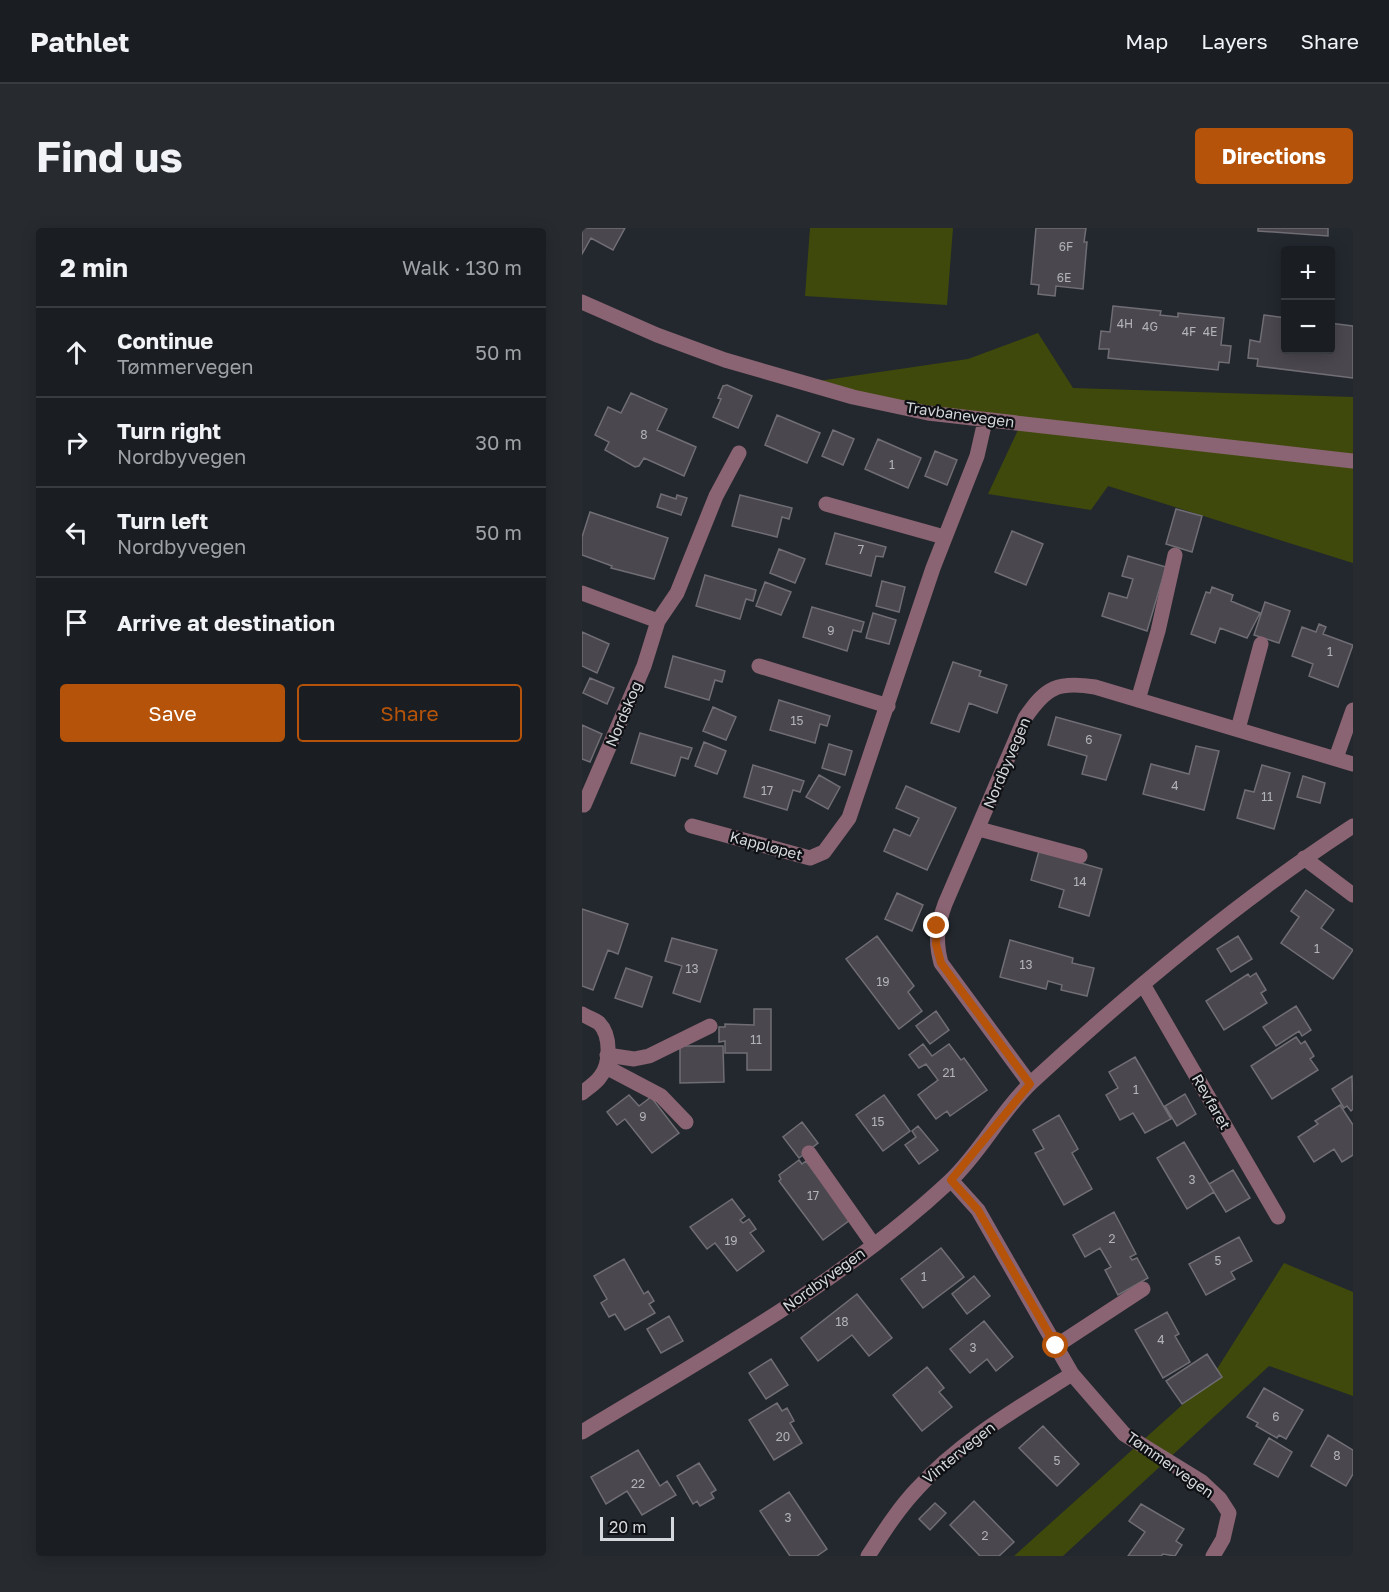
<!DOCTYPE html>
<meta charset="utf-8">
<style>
body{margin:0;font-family:"Golos Text",sans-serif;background:#272b2f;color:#f1f3f6}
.controls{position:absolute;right:18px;top:18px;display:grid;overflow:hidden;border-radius:6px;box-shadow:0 3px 15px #0003}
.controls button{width:54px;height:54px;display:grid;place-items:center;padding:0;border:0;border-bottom:2px solid #383c40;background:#1a1e22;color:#f1f3f6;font:30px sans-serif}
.scale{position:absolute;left:18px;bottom:15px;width:74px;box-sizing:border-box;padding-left:6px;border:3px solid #d4d8dc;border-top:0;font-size:16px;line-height:21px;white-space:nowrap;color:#d4d8dc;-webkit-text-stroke:4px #0e1013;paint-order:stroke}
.stop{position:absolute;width:18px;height:18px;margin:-14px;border:4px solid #b45309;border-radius:50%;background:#fff}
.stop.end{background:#b45309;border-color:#fff;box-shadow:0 2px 6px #0008}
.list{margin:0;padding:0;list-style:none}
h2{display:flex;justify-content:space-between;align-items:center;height:78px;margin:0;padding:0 24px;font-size:26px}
h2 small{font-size:20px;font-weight:400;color:#9fa2a5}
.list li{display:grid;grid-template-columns:39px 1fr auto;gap:18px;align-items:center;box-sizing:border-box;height:90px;padding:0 24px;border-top:2px solid #383c40}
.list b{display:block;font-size:22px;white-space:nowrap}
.list p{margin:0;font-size:20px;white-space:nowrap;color:#9fa2a5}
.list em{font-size:20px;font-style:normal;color:#9fa2a5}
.actions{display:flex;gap:12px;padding:18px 24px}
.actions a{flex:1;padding:14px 0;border:2px solid #b45309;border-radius:6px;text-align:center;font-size:21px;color:#b45309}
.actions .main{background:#b45309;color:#fff}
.icon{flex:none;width:33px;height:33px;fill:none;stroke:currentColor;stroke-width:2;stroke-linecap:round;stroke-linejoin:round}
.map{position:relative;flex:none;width:771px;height:1328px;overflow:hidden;border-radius:6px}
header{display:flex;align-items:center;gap:36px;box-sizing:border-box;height:84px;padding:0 30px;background:#1a1e22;border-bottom:2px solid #383c40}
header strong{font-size:28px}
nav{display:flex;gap:33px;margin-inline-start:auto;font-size:21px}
.intro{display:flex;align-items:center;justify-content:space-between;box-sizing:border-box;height:144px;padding:0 36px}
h1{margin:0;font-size:42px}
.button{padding:15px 27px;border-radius:6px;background:#b45309;color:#fff;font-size:21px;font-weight:700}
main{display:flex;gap:36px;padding:0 36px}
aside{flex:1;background:#1a1e22;border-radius:6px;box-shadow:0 3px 15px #0003}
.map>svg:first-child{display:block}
.green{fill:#3f490c}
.building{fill:#4a474e;stroke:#706d75;stroke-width:1.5}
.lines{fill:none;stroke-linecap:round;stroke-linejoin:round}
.minor{stroke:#8a6472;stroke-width:15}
.route{stroke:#b45309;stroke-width:8}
.labels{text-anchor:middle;stroke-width:4.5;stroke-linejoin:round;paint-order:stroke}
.number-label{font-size:12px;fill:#b2b4b8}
.street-label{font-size:15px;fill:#d4d8dc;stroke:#0e1013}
</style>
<header>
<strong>Pathlet</strong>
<nav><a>Map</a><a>Layers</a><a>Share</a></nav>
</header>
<div class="intro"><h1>Find us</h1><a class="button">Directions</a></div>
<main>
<aside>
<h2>2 min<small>Walk · 130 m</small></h2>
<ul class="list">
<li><svg class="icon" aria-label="ahead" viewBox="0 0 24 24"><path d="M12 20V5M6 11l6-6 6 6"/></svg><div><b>Continue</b><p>Tømmervegen</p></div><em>50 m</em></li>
<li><svg class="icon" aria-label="right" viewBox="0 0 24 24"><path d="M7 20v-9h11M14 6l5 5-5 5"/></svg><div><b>Turn right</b><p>Nordbyvegen</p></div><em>30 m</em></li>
<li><svg class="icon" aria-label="left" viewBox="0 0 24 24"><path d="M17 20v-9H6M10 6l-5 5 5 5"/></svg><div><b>Turn left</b><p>Nordbyvegen</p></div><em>50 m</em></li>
<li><svg class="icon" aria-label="arrive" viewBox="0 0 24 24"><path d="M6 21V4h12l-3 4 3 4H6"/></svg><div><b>Arrive at destination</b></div></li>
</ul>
<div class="actions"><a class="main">Save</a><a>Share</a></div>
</aside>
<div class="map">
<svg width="771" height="1328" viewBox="0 0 771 1328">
<rect width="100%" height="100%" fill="#23282e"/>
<path class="green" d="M228 0H371L365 77 223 68Z
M456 105 491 160 771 169V335L526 258 509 282 406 266 436 202 223 155 386 131Z
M702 1035 771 1064V1168L687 1138 481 1328H432L628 1152Z"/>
<path class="building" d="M0 0H43L31 22 9 10 0 26Z
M454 0H504L502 14H505L501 61 474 58 473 68 456 66 457 57 449 56Z
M676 0H746V8L676 3Z
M531 78 579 83 578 87 596 89V85L642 90 639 117 649 118 647 135 637 134 636 142 526 130 527 121H517L519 103 528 104Z
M682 87 704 90V122H748V95L771 98V150L675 138 676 131 666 130 668 112 678 114Z
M145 157 170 168 156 200 131 189 139 171 136 170 141 158Z
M49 165 85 181 75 202 114 219 102 248 62 230 57 238 53 239 23 222 27 214 13 207 26 179 39 185Z
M195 187 238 205 225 235 183 217Z
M251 202 272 211 261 237 240 228Z
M296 211 339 230 326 260 283 241Z
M353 223 375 232 365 257 343 248Z
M79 266 94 271 95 267 105 270 99 287 75 279Z
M158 267 210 280 207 291 200 289 195 309 150 298Z
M594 281 620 288 610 324 584 316Z
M8 284 86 310 72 351 29 340 30 338 0 327V309Z
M430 303 461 316 444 357 413 344Z
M253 305 304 319 301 329 294 328 289 348 244 336Z
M197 321 223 331 213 355 188 345Z
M546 328 584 339 565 403 520 388 527 365 545 370 551 351 540 348Z
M123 347 174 362 171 373 164 371 158 391 114 378Z
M300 353 323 359 317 384 294 378Z
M183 354 209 364 199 387 174 378Z
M630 359 651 367 649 373 678 385 665 410 638 400 633 415 609 406 624 364 628 365Z
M683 374 708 383 697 415 672 407Z
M230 379 282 394 279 404 271 402 265 423 221 409Z
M291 385 314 392 307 416 284 410Z
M737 396 744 399 741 406 771 417 756 459 727 448 731 436 710 428 720 399 734 404Z
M0 404 27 416 15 445 0 438Z
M91 428 143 443 140 454 133 452 127 472 83 459Z
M371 434 399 443 397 448 425 457 415 485 387 475 377 504 349 495Z
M8 450 32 460 25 476 1 465Z
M197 472 248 488 245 498 238 496 233 515 188 502Z
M131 479 154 489 144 512 121 503Z
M474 489 539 507 524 552 500 546 505 528 466 517Z
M0 497 20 506 8 534 0 531Z
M58 505 110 520 106 531 99 529 93 548 49 535Z
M122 514 144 523 135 546 113 538Z
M247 516 270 523 263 547 240 540Z
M614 518 637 523 622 582 561 566 569 536 607 546Z
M171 537 222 553 218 564 211 562 205 582 162 569Z
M680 537 708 545 692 601 655 590 663 562 672 564Z
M237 547 258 559 246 581 224 569Z
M721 548 743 555 738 575 715 569Z
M324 558 374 580 345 642 302 623 312 601 328 608 337 590 314 580Z
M457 623 520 641 507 688 477 679 482 662 449 652Z
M724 662 752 682 739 700 771 722 751 751 699 715 717 689 709 683Z
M315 665 341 677 330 703 303 691Z
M0 681 46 696 36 726 26 722 11 762 0 758Z
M295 708 332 758 326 764 340 783 317 801 264 731Z
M656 708 670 731 649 744 635 721Z
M90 710 135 722 118 774 91 765 100 738 83 733Z
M428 712 491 730 490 735 512 740 505 768 479 762 480 757 466 753 464 761 418 749Z
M44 740 70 749 60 779 33 770Z
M674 745 684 762 679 765 685 775 642 802 624 773 666 746 668 749Z
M714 778 729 802 720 808 717 803 694 818 681 799Z
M172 781H189V842H165V825H143V813L137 814V799H143V796L172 797Z
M354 783 367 802 348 816 334 798Z
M714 809 719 816 723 813 732 828 728 831 736 842 690 871 669 838Z
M341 816 350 828 367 816 379 832 382 830 405 862 368 888 365 883 354 891 336 867 356 852 344 836 337 840 327 827Z
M98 818H141L142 854 98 855Z
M553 829 589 891 563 905 551 885 538 892 524 867 536 860 527 844Z
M770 848 771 881 769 883 765 878 762 880 750 861Z
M603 866 614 886 595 898 583 878Z
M47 867 57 878 69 869 97 905 70 925 43 891 35 897 25 884Z
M302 867 328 903 301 923 274 887Z
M758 877 771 897V927L760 934 752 921 732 934 716 909 736 896 733 893Z
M477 887 496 921 490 925 510 961 482 977 453 925 462 921 451 902Z
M220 894 236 915 217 930 201 909Z
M336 898 356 922 337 936 323 917 334 909 330 903Z
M602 914 632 964 605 981 575 930Z
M217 932 220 936 224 933 268 992 241 1012 197 953 199 951 197 947Z
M651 942 668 970 644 984 627 956Z
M150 971 163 988 158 992 161 995 167 991 174 1001 168 1005 182 1023 155 1043 133 1015 125 1021 108 999Z
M532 984 554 1026 548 1029 550 1032 555 1030 566 1050 536 1067 523 1042 529 1039 518 1020 503 1029 491 1007Z
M657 1009 670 1033 649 1044 653 1051 624 1067 607 1036Z
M359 1020 382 1049 341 1080 319 1051Z
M42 1031 62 1066 66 1063 72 1073 67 1076 73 1085 43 1102 33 1086 27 1089 19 1075 25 1071 12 1048Z
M392 1048 408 1068 385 1086 370 1066Z
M275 1066 310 1110 287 1128 270 1107 236 1133 219 1110Z
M585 1084 597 1106 593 1108 608 1134 581 1150 553 1102Z
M87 1088 101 1113 79 1125 65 1101Z
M402 1093 431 1129 414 1143 405 1131 388 1145 368 1121Z
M625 1126 640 1149 600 1176 584 1153Z
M189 1131 206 1157 184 1171 167 1145Z
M345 1139 362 1160 357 1164 370 1179 340 1203 311 1167Z
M682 1160 721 1182 704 1211 697 1207 695 1210 674 1198 676 1195 665 1189Z
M195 1175 200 1183 205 1180 212 1193 208 1195 220 1215 192 1232 167 1192Z
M461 1198 497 1236 475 1258 437 1220Z
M746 1207 771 1222V1246L764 1258 729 1238Z
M687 1210 710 1224 696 1249 672 1236Z
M56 1222 78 1258 85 1253 94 1267 60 1287 45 1263 24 1276 9 1249Z
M117 1235 134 1262 129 1265 132 1270 118 1278 115 1273 111 1276 95 1248Z
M207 1264 245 1321 235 1328H208L178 1283Z
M392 1273 432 1314 417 1328H398L368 1297Z
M353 1275 364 1285 348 1302 337 1291Z
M559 1276 602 1301 594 1313 600 1317 593 1328 581 1326 579 1328H546L563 1304 547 1293Z"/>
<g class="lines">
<path class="minor" d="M0 74 75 107 143 132 271 169 346 185 771 233
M244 276 362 309
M0 365 76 393
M177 438 306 478
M556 472 576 403 593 327
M656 501 679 416
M754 530 771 482
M2 577 62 438 76 393 95 365 134 268 157 225
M110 598 228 630 242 624 267 590 351 340 395 228 403 193
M397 601 498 628
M722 630 771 667
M562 758 696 989
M0 786C5 789 13 792 17 795 29 807 29 836 18 849 14 855 6 860 0 865
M25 827 52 831 67 828 128 798
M24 839 79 868 104 894
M448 856 359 735C353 713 355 698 363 676L443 490C464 459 476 453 513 459L771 536
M227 925 291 1016
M369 952 396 982 490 1146 542 1206 620 1254 638 1271 647 1285 641 1311 631 1328
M474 1118 561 1061
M0 1204C127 1127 259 1055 368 953 399 924 419 883 450 854 550 762 657 672 771 598
M286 1328C301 1305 316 1281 335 1261 378 1213 436 1180 490 1146"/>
</g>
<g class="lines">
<path class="route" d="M355 698 354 716 359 735 448 856 369 952 396 982 474 1118"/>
</g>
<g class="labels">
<g class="number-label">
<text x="484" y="23">6F</text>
<text x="482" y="54">6E</text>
<text x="543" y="100">4H</text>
<text x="568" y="103">4G</text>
<text x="607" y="108">4F</text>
<text x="628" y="108">4E</text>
<text x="62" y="211">8</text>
<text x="310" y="241">1</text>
<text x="279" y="326">7</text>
<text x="249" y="407">9</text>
<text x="748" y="428">1</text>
<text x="215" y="497">15</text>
<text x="507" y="516">6</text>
<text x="593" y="562">4</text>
<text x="185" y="567">17</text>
<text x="685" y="573">11</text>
<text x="498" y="658">14</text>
<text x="735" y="725">1</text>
<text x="444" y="741">13</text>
<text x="110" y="745">13</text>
<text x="301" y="758">19</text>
<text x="174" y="816">11</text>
<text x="367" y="849">21</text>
<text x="554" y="866">1</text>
<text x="61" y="893">9</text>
<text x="296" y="898">15</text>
<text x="610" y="956">3</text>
<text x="231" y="972">17</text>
<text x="530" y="1015">2</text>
<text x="149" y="1017">19</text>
<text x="636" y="1037">5</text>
<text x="342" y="1053">1</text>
<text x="260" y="1098">18</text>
<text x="579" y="1116">4</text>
<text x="391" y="1124">3</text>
<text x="694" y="1193">6</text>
<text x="201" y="1213">20</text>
<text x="755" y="1232">8</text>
<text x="475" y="1237">5</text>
<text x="56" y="1260">22</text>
<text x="206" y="1294">3</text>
<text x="403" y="1312">2</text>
</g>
<g class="street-label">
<text transform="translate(378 187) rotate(8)" y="5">Travbanevegen</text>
<text transform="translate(42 486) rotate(-67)" y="5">Nordskog</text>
<text transform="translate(425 535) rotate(-67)" y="5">Nordbyvegen</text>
<text transform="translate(184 618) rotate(15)" y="5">Kappløpet</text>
<text transform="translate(629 874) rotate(60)" y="5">Revfaret</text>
<text transform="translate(242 1052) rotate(-36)" y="5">Nordbyvegen</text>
<text transform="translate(377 1225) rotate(-39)" y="5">Vintervegen</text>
<text transform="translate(588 1237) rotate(35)" y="5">Tømmervegen</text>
</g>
</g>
</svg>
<div class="controls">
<button>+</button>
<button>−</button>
</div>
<div class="scale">20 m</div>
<div class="stop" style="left:474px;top:1118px"></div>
<div class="stop end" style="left:355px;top:698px"></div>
</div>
</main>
